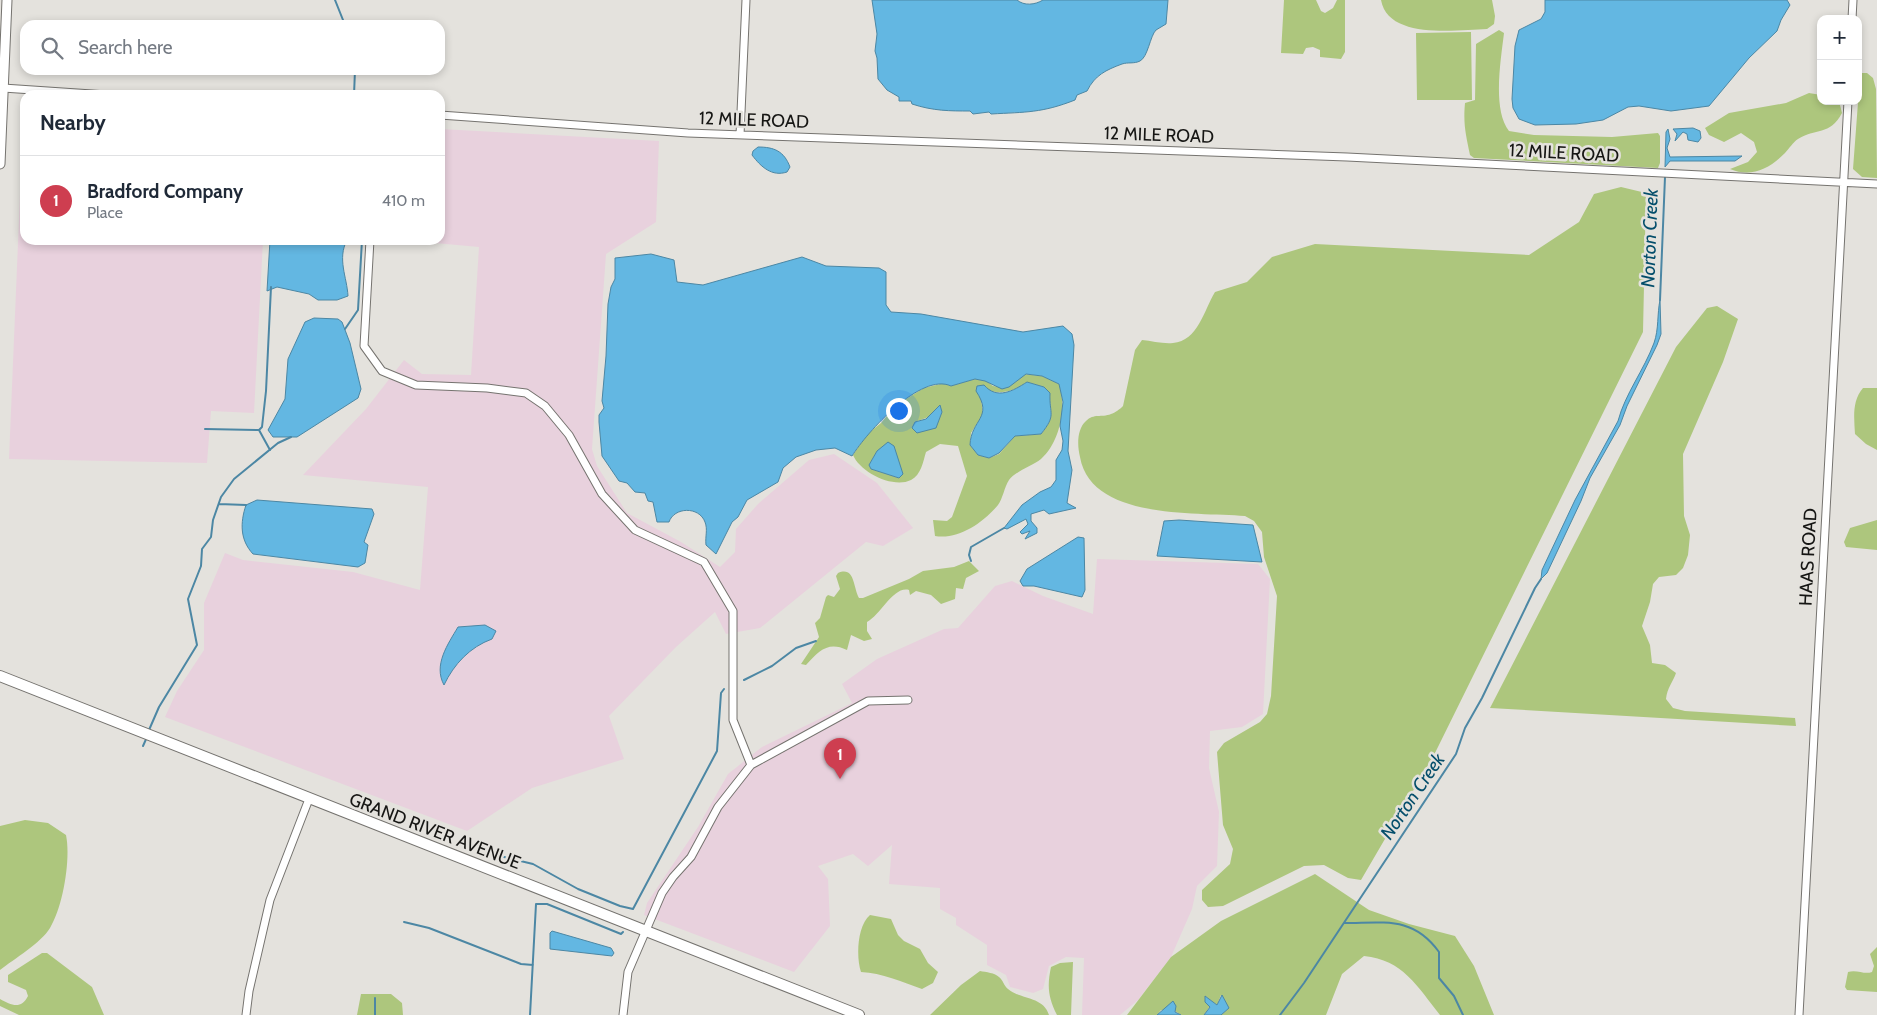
<!DOCTYPE html>
<meta charset="utf-8">
<style>
body{margin:0;font-family:Cabin,sans-serif;background:#f6f6f7;color:#1f2937}
.controls{position:absolute;right:15px;top:15px;display:grid;overflow:hidden;border-radius:10px;box-shadow:0 2px 8px #0003}
.controls button{width:45px;height:45px;display:grid;place-items:center;padding:0;border:0;border-bottom:1px solid #e0e1e3;background:#fff;color:#1f2937;font:25px sans-serif}
.you{position:absolute;left:898px;top:410px;width:18px;height:18px;margin:-12px;border:4px solid #fff;border-radius:50%;background:#1a73e8;box-shadow:0 0 0 8px #1a73e833}
.badge{display:grid;place-items:center;width:32px;height:32px;border-radius:50%;background:#ce3e50;color:#fff;font-size:16px;font-weight:700}
.pin{position:absolute;translate:-50% -41px;filter:drop-shadow(0 1px 2px #0008)}
.pin::after{content:'';position:absolute;top:26px;width:18px;height:15px;background:inherit;clip-path:polygon(0 0,100% 0,50% 100%)}
.list{margin:0;padding:0;list-style:none}
h2{display:flex;justify-content:space-between;align-items:center;height:65px;margin:0;padding:0 20px;font-size:21px}
h2 small{font-size:16px;font-weight:400;color:#747a83}
.list li{display:grid;grid-template-columns:32px 1fr auto;gap:15px;align-items:center;box-sizing:border-box;height:90px;padding:0 20px;border-top:1px solid #e0e1e3}
.list b{display:block;font-size:19px;white-space:nowrap}
.list p{margin:0;font-size:16px;white-space:nowrap;color:#747a83}
.list em{font-size:16px;font-style:normal;color:#747a83}
.icon{flex:none;width:28px;height:28px;fill:none;stroke:currentColor;stroke-width:2;stroke-linecap:round;stroke-linejoin:round}
.map{position:relative;flex:none;width:1877px;height:1015px;overflow:hidden}
.search{position:absolute;background:#fff;box-shadow:0 2px 8px #0003;left:20px;top:20px;width:425px;height:55px;display:flex;align-items:center;gap:12px;box-sizing:border-box;padding:0 18px;border-radius:15px;color:#747a83;font-size:19px}
.panel{position:absolute;background:#fff;box-shadow:0 2px 8px #0003;left:20px;top:90px;width:425px;height:155px;border-radius:15px}
.map>svg:first-child{display:block}
.industrial{fill:#e8d1dd}
.green{fill:#adc67d;fill-rule:evenodd}
.water{fill:#63b7e2;stroke:#4c87a4}
.lines{fill:none;stroke-linecap:round;stroke-linejoin:round}
.stream{stroke:#4c87a4;stroke-width:2}
.minor-casing{stroke:#75736f;stroke-width:9}
.tertiary-casing{stroke:#75736f;stroke-width:11}
.secondary-casing{stroke:#75736f;stroke-width:12}
.minor{stroke:#fff;stroke-width:7}
.tertiary{stroke:#fff;stroke-width:9}
.secondary{stroke:#fff;stroke-width:10}
.labels{text-anchor:middle;stroke-width:5;stroke-linejoin:round;paint-order:stroke}
.street-label{font-size:18px;fill:#161614;stroke:#e4e2dd}
.water-label{font-size:19px;font-style:italic;fill:#044e6b;stroke:#e4e2dd}
</style>
<div class="map">
<svg width="1877" height="1015" viewBox="0 0 1877 1015">
<rect width="100%" height="100%" fill="#e4e2dd"/>
<path class="industrial" d="M440 129 659 141 656 222 606 254 592 449 597 466 627 513 681 542 720 567 735 552 736 529 758 504 809 460 834 454 877 483 913 528 883 546 866 542 760 628 726 634 715 612 676 647 609 716 624 759 532 788 467 831 165 717 177 691 204 650V603L225 553 243 560 353 572 420 590 428 487 303 475 366 409 404 360 422 374 471 375 479 247 402 240H440Z
M21 171H25V240H263L254 413 211 411 207 463 9 459Z
M1097 559 1258 564 1270 579 1263 714 1242 727 1210 731 1209 768 1219 812 1217 866 1197 886 1192 909 1171 957 1138 1000 1120 1015H1082L1084 958 1066 957 1049 966 1043 989 1033 993 1010 987 1006 975 987 965V945L956 925V918L940 909V888L889 884 892 845 868 866 853 854 818 866 828 879 830 926 794 972 644 915 647 903 698 827 728 774 762 747 852 703 842 684 877 659 944 629 958 628 995 586 1012 581 1043 596 1093 614Z"/>
<path class="green" d="M1284 0H1316L1321 11 1325 13 1333 8 1337 0H1345V52L1341 59 1320 57V50L1313 47 1306 48 1303 54 1281 53Z
M1381 0H1492L1495 16 1494 24 1487 29C1457 30 1388 40 1381 0Z
M1499 30 1504 33C1501 59 1492 109 1509 131L1534 135 1612 137 1658 133 1660 136V163L1658 168 1474 158 1470 155C1466 135 1463 125 1465 103L1475 100 1476 44Z
M1471 32 1472 100H1417L1416 33Z
M1862 73H1867L1873 78 1876 89 1877 178 1862 177 1853 169 1860 76Z
M1809 93 1821 95V101H1839L1842 113C1830 136 1815 128 1798 139 1793 142 1789 149 1785 153 1769 169 1751 178 1730 169L1748 162 1757 152 1754 142 1741 133 1724 142 1709 135 1705 128 1729 113 1786 103Z
M1621 187 1646 193 1643 332 1434 755 1361 880 1348 878 1324 865 1304 866 1223 906 1208 907 1202 900V890L1230 864 1233 849 1223 825 1217 752 1224 743 1260 722 1267 714 1271 696 1277 596 1264 557 1262 532 1254 521 1245 516C1195 512 1091 520 1080 457 1077 445 1077 429 1086 421 1094 413 1101 418 1111 414 1115 413 1120 409 1123 406L1135 350 1142 340C1152 341 1163 344 1173 343 1198 341 1204 310 1215 292L1247 282 1272 257 1315 244 1529 255 1579 222 1594 194Z
M1717 306 1738 319 1723 362 1683 454 1684 516 1690 535 1688 555 1683 568 1676 575 1659 577 1653 584 1650 602 1642 626 1650 645 1652 663 1665 665 1676 673C1673 682 1667 688 1666 699L1673 708 1685 711 1795 718 1796 726 1490 708 1676 347 1707 308Z
M1023 374 1042 376 1059 384C1067 407 1060 442 1041 459 1032 466 1016 471 1009 480 1004 488 1003 498 998 505 983 523 958 540 935 536L933 520 947 521 952 517 967 476 958 446 940 444 926 452C923 462 921 475 911 480 893 489 860 472 853 455L866 435 881 423 896 405 924 388 944 383 951 386 975 379 985 380 993 386 1000 387ZM1027 382 1044 387 1050 393C1049 415 1057 414 1041 434L1015 436 999 454 989 458 978 455 970 445 971 433 983 414 981 398 989 391C1005 394 1014 391 1027 382ZM942 412 936 427C928 432 922 427 915 422ZM894 446 899 478 871 469 869 465 877 451Z
M1863 388H1877V450L1866 444 1855 434C1854 417 1852 401 1863 388Z
M1877 520V550L1846 547 1844 542 1850 528Z
M969 561 979 571 966 578 963 589 956 588 955 599 941 604 931 595 916 591 910 595 909 590C893 586 881 615 867 622V631L872 639 864 641 851 635 847 650C828 641 819 651 806 665L801 664 819 637 815 623 820 618 826 597 828 595 834 597 840 589 836 576 838 573C855 566 853 587 859 598H863L909 579 923 571 954 567Z
M25 820 48 823 66 835C71 859 63 907 50 928 41 943 14 959 0 970V826Z
M1315 874 1369 910 1409 924 1455 936 1474 966 1494 1015H1440C1417 986 1403 960 1364 956L1342 974 1326 1015H1221L1229 1008 1221 995 1217 1005 1205 996 1206 1002 1210 1006 1204 1015H1181L1175 1011 1161 1010 1157 1015H1127L1171 957 1221 921Z
M870 915 891 919 898 935 904 941 920 949 928 963 938 972 933 983 922 989C902 982 882 973 861 972 856 957 857 926 870 915Z
M1877 947V992L1847 990 1845 987 1848 972C1857 969 1864 975 1872 972L1874 966 1870 954Z
M42 953H47L92 987 104 1015H19L0 1006V999C11 1005 21 1010 28 996L26 990 8 982V975Z
M1073 962 1071 1015H1057C1048 997 1047 986 1051 967L1060 963Z
M980 971C986 972 995 973 999 977 1003 980 1004 986 1008 989 1021 1000 1043 996 1049 1015H930L961 985Z
M361 994H391L402 1003 403 1015H357Z"/>
<path class="water" d="M872 0H1017C1024 6 1035 5 1043 0H1168L1166 24C1163 26 1159 28 1156 30 1150 36 1148 57 1140 61 1134 64 1128 62 1122 64 1106 70 1095 75 1087 91L1077 95 1075 100C1042 113 1026 112 991 114L989 112 973 114 970 111C950 111 933 111 912 104L911 101H899V97L887 90 878 79 877 58 875 51 877 34Z
M1545 0H1787L1790 5 1781 20 1777 31 1749 58 1709 106 1671 111 1639 106 1628 107 1603 120 1576 124 1535 125 1519 119 1513 108 1512 99 1515 46 1519 30 1541 19 1545 12Z
M1693 128 1700 131 1701 138 1698 142 1688 140 1687 134 1683 132 1675 141 1677 134 1673 129Z
M1668 129 1670 139 1667 148 1670 157 1742 156 1735 161H1670L1665 167 1666 132Z
M758 147C774 147 784 151 790 167L787 172C772 177 761 167 752 155L753 151Z
M270 240H347C337 259 347 277 348 296L337 300H318L309 294 277 287 267 291Z
M651 254 674 260 677 282 703 285 802 257 826 266 879 268 886 272V305L891 312 921 314 1023 332 1063 326 1072 334 1074 345 1068 451 1072 470 1067 503 1076 508 1049 514 1044 510 1031 514V521L1037 528V533L1025 539 1030 531 1022 534 1020 532 1028 524 1026 519 1007 529 1004 528 1022 505 1040 492 1051 487 1056 480V460L1062 450 1063 441 1060 426 1063 402 1059 384 1042 376 1026 374 1009 387 1002 389 985 381 975 379 951 386C921 372 867 432 852 456L835 448 816 450 796 457 783 468 778 482 747 500 738 517 732 522 716 554 706 545C705 536 708 530 705 522 699 506 674 507 669 522H657L653 502 648 501 645 493 635 492 627 483 619 481 602 456 599 422V415L604 408 602 401 606 356 608 304 611 287 615 279V258Z
M1660 300 1661 334 1657 345 1627 406 1620 425 1590 478 1581 501 1547 573 1541 579 1542 570 1575 500 1618 421C1625 394 1644 370 1654 343 1659 329 1657 314 1660 300Z
M314 318 338 319 342 322 350 343 361 389 358 398 297 437H273L268 430 285 399 288 359 305 322Z
M1027 382 1044 387 1050 393C1049 415 1057 414 1041 434L1015 436 999 453 989 458 978 455 970 445C971 419 994 418 976 391L977 386 984 385C997 400 1013 391 1027 382Z
M940 405 942 412 936 428 917 433 912 428 915 422 926 419Z
M888 442 894 446 903 474 899 478 871 469 869 465 877 451Z
M257 500 372 509 374 514 364 542 368 545 365 563 358 567 253 554C240 540 240 523 246 505Z
M1179 520 1253 525 1262 562 1157 556 1164 521Z
M1078 537 1084 538 1085 590 1082 597 1034 586H1023L1020 581 1027 569Z
M485 625 496 631 492 639C470 647 454 664 444 685 433 665 448 644 458 627Z
M552 931 611 948 614 953 612 956 550 949V933Z
M1222 995 1229 1008 1221 1015H1204L1210 1007 1205 1002V996L1217 1005Z
M1173 1001 1176 1006 1175 1012 1181 1015H1157Z"/>
<g class="lines">
<path class="stream" d="M335 0 345 25
M354 95 355 70
M1660 300 1665 177
M345 329 358 310 362 240
M205 429 259 430
M259 430 262 427 266 391 271 287
M259 430 270 450
M219 504 246 505
M971 561 969 555 971 547 1004 528
M744 680 772 666 796 648 816 641
M149 730 159 707 197 645 188 599 201 566 202 549 211 537 213 520 221 497 234 479 278 443 291 437
M143 746 147 737
M486 849 500 856 533 864 578 889 620 906 633 909 717 751 721 693 724 689
M404 922 429 928 521 964 533 965
M1344 923C1385 923 1413 916 1439 952V978L1454 996 1463 1015
M375 1015V998
M530 1015 536 904H547L621 934 623 932
M1280 1015 1304 983 1456 754 1465 728 1482 698 1535 588 1541 579"/>
<defs>
<path id="minor" d="M1852 19 1853 0
M3 88 107 95
M440 115 688 133 1347 157 1877 184
M740 135 746 0
M370 240 364 346 382 371 416 385 487 388 526 393 545 406 569 435 602 494 635 530 704 562 733 611V720L751 765
M246 1015 249 991 270 900 309 799
M623 1015 628 972 662 893 673 877 691 857 718 807 751 765 868 701 908 700
M1799 1015 1848 101"/>
<path id="tertiary" d="M0 164 7 0"/>
<path id="secondary" d="M0 676 859 1015"/>
</defs>
<use href="#minor" class="minor-casing"/>
<use href="#tertiary" class="tertiary-casing"/>
<use href="#secondary" class="secondary-casing"/>
<use href="#minor" class="minor"/>
<use href="#tertiary" class="tertiary"/>
<use href="#secondary" class="secondary"/>
</g>
<g class="labels">
<g class="street-label">
<text transform="translate(754 120) rotate(2)" y="6">12 MILE ROAD</text>
<text transform="translate(1159 135) rotate(2)" y="6">12 MILE ROAD</text>
<text transform="translate(1564 153) rotate(3)" y="6">12 MILE ROAD</text>
<text transform="translate(1808 557) rotate(-87)" y="6">HAAS ROAD</text>
<text transform="translate(435 831) rotate(21)" y="6">GRAND RIVER AVENUE</text>
</g>
<g class="water-label">
<text transform="translate(1649 238) rotate(-88)" y="7">Norton Creek</text>
<text transform="translate(1412 796) rotate(-56)" y="7">Norton Creek</text>
</g>
</g>
</svg>
<div class="controls">
<button>+</button>
<button>−</button>
</div>
<div class="you"></div>
<div class="pin badge" style="left:840px;top:779px">1</div>
<div class="search"><svg class="icon" aria-label="search" viewBox="0 0 24 24"><circle cx="10" cy="10" r="6"/><path d="M15 15l6 6"/></svg>Search here</div>
<section class="panel">
<h2>Nearby<small></small></h2>
<ul class="list">
<li><span class="badge">1</span><div><b>Bradford Company</b><p>Place</p></div><em>410 m</em></li>
</ul>
</section>
</div>
